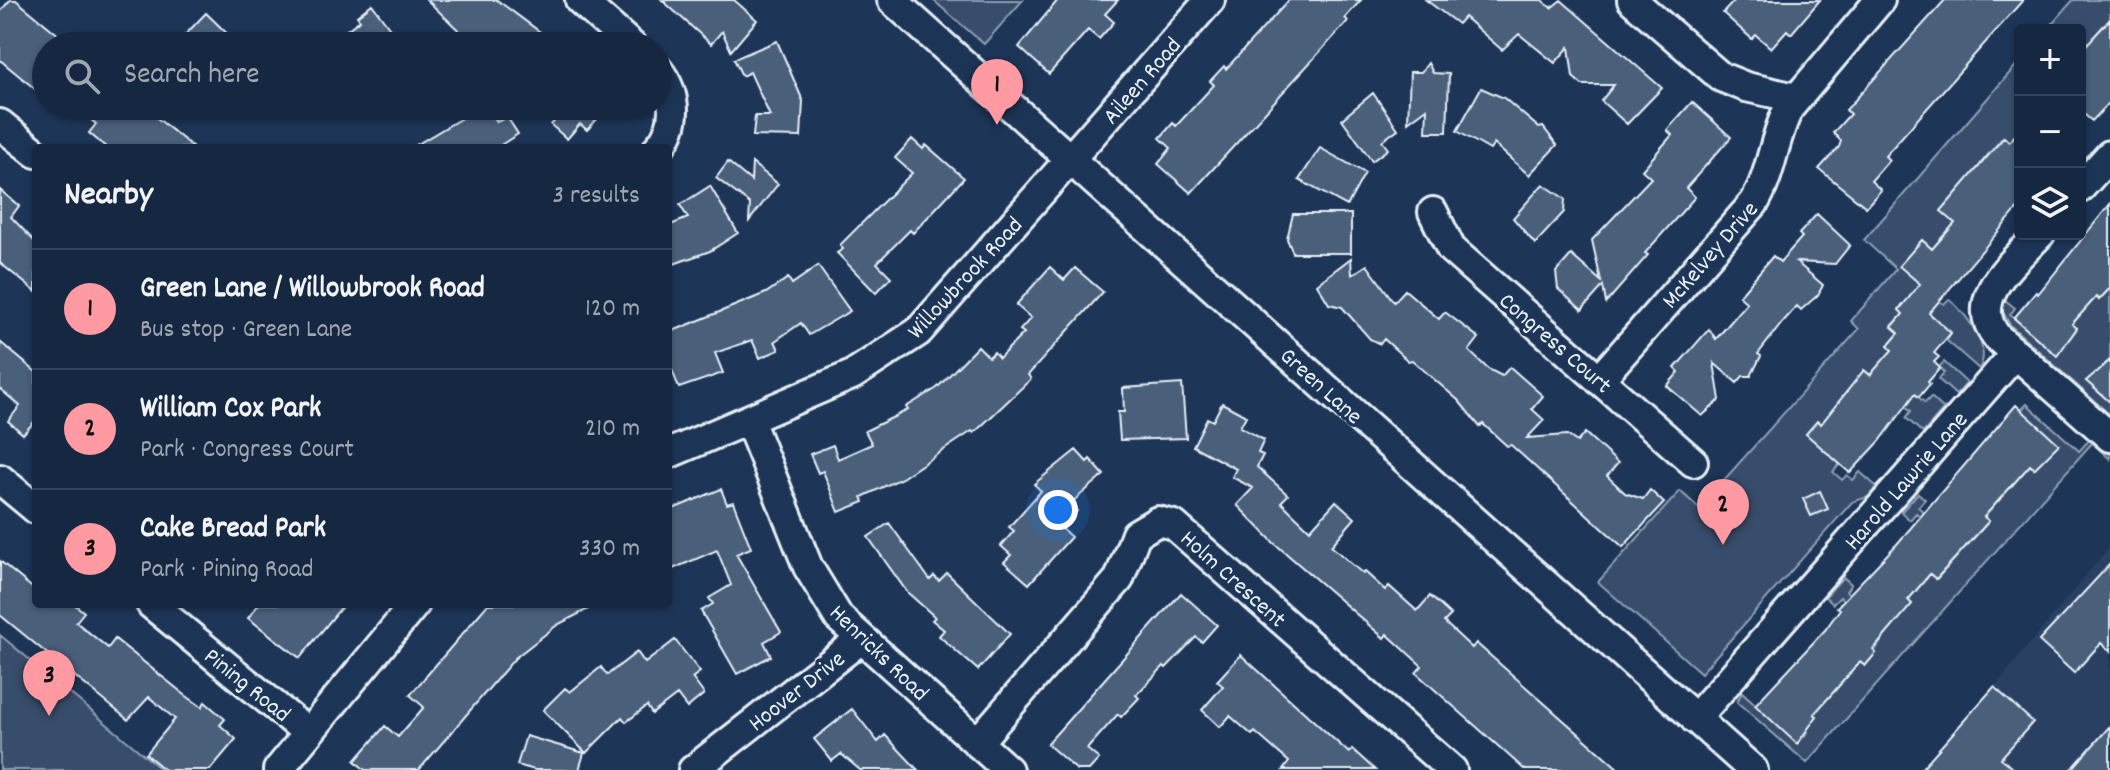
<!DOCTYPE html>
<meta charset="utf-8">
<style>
body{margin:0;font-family:Dekko,sans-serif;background:#1f3048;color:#f1f3f6}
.controls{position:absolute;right:24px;top:24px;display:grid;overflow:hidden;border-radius:8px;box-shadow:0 2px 6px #0004}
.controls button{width:72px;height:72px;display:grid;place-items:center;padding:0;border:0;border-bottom:2px solid #35445a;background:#162841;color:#f1f3f6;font:40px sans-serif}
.you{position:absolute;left:1058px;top:510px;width:28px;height:28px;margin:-20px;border:6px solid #fff;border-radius:50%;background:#1a73e8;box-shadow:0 0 0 12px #1a73e833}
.badge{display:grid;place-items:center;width:52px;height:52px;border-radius:50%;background:#ff9aa2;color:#111;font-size:26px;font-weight:700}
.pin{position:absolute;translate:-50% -66px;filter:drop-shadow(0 2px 4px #0008)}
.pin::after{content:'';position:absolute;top:42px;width:28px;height:24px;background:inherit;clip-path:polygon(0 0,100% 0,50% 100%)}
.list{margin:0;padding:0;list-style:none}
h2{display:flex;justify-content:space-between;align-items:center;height:104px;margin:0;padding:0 32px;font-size:34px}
h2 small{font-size:26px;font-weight:400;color:#9ea6b1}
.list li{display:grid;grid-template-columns:52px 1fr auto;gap:24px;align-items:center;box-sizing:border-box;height:120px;padding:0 32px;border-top:2px solid #35445a}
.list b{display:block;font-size:30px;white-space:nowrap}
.list p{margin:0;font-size:26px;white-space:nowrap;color:#9ea6b1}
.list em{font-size:26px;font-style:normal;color:#9ea6b1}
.icon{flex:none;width:44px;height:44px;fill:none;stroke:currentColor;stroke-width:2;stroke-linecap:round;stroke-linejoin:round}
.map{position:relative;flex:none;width:2110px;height:770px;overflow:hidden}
.search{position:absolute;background:#162841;box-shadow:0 2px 6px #0004;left:32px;top:32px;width:640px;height:88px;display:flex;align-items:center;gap:20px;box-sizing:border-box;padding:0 28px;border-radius:44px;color:#9ea6b1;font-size:30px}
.panel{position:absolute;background:#162841;box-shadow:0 2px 6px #0004;left:32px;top:144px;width:640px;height:464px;border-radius:8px}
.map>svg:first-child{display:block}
.built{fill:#2a4162}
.green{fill:#374d6c;stroke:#909fb2;stroke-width:2}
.building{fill:#495e7a;stroke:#e8f1f8;stroke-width:2}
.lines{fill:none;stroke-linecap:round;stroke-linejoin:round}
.minor-casing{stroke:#e8f1f8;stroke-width:34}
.minor{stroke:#1d3557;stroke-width:28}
.labels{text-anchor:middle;stroke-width:7;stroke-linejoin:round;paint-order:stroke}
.street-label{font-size:24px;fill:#e8f1f8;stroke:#1d3557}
</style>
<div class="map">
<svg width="2110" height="770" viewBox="0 0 2110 770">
<rect width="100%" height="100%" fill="#1d3557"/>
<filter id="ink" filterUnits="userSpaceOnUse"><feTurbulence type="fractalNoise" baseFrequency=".0125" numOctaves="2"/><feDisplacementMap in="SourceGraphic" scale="16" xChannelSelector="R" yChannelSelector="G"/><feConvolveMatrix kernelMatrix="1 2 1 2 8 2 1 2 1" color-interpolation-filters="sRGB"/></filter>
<g filter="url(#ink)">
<path class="built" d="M2110 546V770H1926Z"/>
<path class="green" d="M933 0H1023L984 44Z
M2073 0H2110V30L2103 26 2081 52 2080 65V30H2047Z
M2020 61V130L2009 142 2003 137 1981 163 2020 197V213L2016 209 1942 211 1955 223 1932 249 1922 240 1900 265 1939 301 1944 304 1949 299C1965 313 1993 347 1979 369L1947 341 1951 332 1910 297 1899 309 1903 314 1892 326 1899 333 1888 346 1892 350 1881 364 1925 403 1931 397 1944 409 1923 433 1906 418 1911 411 1864 370 1821 424 1817 422 1806 434 1840 464 1833 472 1842 480 1847 475 1853 480 1860 472 1877 487 1868 497 1852 502 1701 673 1598 582 1680 491 1699 508 1859 329 1851 321 1896 269 1864 240Z
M2110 288V360L2086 381 2110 402V415L2010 325 2002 310 2005 300 2015 308 2010 315 2057 355 2077 329 2072 324 2096 297 2099 300Z
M1944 362 1967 383 1956 395 1938 379 1944 373 1939 367Z
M2027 404 2079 451 2092 437 2110 451V459L2092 443 1807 763 1737 702 1742 692 1798 743 1808 732 1806 729 1816 716 1814 714 1860 662 1865 666 1884 637 1840 597 1833 604 1825 597 1843 577 1851 584 1846 591 1888 629 1912 604 1908 600 1930 574 1937 579 1960 553 1916 513 1910 520 1901 512 1918 493 1925 499 1918 507 1966 547 1989 521 1984 517 2030 465 2033 468 2058 444 2021 410Z
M0 635 162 770H0Z"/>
<path class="building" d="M10 0H16L72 46H46V98L0 60V12Z
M427 0H497L540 32 527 46H475Z
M662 0H734L757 20 731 51 722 31 711 44Z
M1058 0H1118L1105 14 1114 22 1099 39 1088 30 1049 74 1019 47Z
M1289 0H1361L1345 18 1348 21 1191 193 1158 164 1171 148 1160 138 1173 123 1176 126 1214 85 1210 81 1224 66 1226 69Z
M1426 0H1542L1551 8 1561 0 1662 88 1627 124 1601 101 1614 85H1582L1573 77 1569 47 1555 63 1519 34 1502 50 1464 17 1458 24Z
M1735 0H1820L1791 34 1787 30 1771 48 1756 35 1752 39 1723 13Z
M1945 0H2023L1885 156 1889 160 1871 181 1881 190 1866 207 1819 169 1839 147 1841 141 1833 133 1850 114 1846 110Z
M372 4 403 46H325L360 20 357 16Z
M206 13 240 46H194L184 36Z
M2110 19V102L2092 121 2080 111V52Z
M777 41 803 101 801 137 753 136 755 116H770L750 72 742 76 734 59Z
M1428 63 1433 73 1449 74 1447 132H1426L1427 108 1408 122 1410 72H1421Z
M1481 88 1504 98 1539 128 1543 127 1557 145 1529 175 1494 144 1490 150 1457 131Z
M1373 93 1398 129 1382 141 1388 149 1372 161 1342 119Z
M1692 102 1731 137 1686 188 1695 197 1645 253 1648 255 1606 303 1603 286 1582 310 1558 289 1556 272 1571 255 1601 281 1592 240 1651 178 1642 170 1672 135 1667 130Z
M75 106H142L194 148H107L89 133 96 124Z
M482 106H488L497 122 507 117 518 134 496 148H411Z
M543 106H609L587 130 580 124 567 139 551 125 557 118Z
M2020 130V206L1929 313 1951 333 1934 353 1939 357 1934 362 1940 368 1928 382 1930 384 1919 397 1915 394 1880 441 1850 473 1806 434 1817 421 1821 424 1864 370 1870 375 1892 350 1888 346 1899 333 1892 327 1903 314 1899 310 1920 284 1899 266 1922 240 1932 249 1955 223 1941 211 2004 137 2009 142Z
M912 139 923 149 926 145 964 178 913 233 910 230 877 263 891 277 876 293 837 253 843 249 840 245 912 173 895 158Z
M1320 148 1365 173 1347 206 1299 180Z
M728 162 751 181 752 163 778 184 749 221 750 204 716 178Z
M1543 184 1565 199 1564 212 1535 244 1513 218Z
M710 186 738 233 710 251 668 266V226L688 218 680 205Z
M0 190 19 206 11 217 36 243V292L0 263Z
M2110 204V288L2099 300 2096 297 2072 324 2077 328 2057 356 2014 318 2036 292 2038 294Z
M1293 214H1351V253H1293L1287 239Z
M1817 214 1850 245 1835 264 1796 262 1823 285 1818 295 1801 310 1797 306 1782 323 1758 354 1761 356 1751 376H1743L1737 383 1714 363 1720 400 1702 416 1667 386 1679 372 1675 368 1709 329 1716 339 1747 303 1739 296 1773 256 1780 262 1802 237 1799 234Z
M1351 258 1352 275 1367 265 1394 302 1405 290 1439 319 1445 312 1479 338 1469 351 1488 369 1502 376 1510 367 1543 396 1532 409 1544 420 1527 438 1567 435 1577 442 1585 433 1618 463 1607 476 1625 493 1643 499 1650 490 1664 503 1623 547 1511 445 1507 446 1483 424 1480 427 1459 401 1412 360 1408 361 1384 339 1380 344 1370 339 1342 307 1329 304 1317 284Z
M818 266 850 311 809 335 801 323 775 341 779 350 760 358 752 340 715 353 723 373 679 388 672 370 668 372V333L766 293 788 278 792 284Z
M1050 267 1064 280 1075 268 1103 292 1028 375 1031 379 974 433 972 431 902 478 862 497 864 502 839 512 823 471 818 473 810 454 833 445 838 459 872 444 865 431 908 410 906 407 937 388 978 346 989 357 994 352 999 358 1024 333 1020 330 1031 318 1016 305Z
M0 342 36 372V420L23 434 8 421 20 406 0 389Z
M2110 360V402L2086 381Z
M1182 384 1186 438 1120 440 1118 412H1124L1123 388Z
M1222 403 1246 416 1240 427 1264 440 1258 453 1263 455 1257 467 1288 495 1281 502 1310 530 1336 501 1355 518 1331 546 1363 574 1365 572 1385 590 1389 586 1417 611 1430 596 1451 615 1444 622 1472 648 1476 643 1620 770H1525L1416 673 1422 666 1387 634 1384 638 1273 542 1237 505 1253 488 1232 477 1236 469 1193 446 1207 418 1213 421Z
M2016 405 2059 444 2034 469 2030 465 1984 517 1989 521 1936 579 1930 574 1908 600 1912 604 1873 650 1876 653 1865 666 1860 662 1814 714 1817 716 1797 744 1755 705 1825 630 1840 609 1837 607 1897 544Z
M1076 450 1087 462 1090 459 1104 475 1071 503 1077 511 1059 526 1071 537 1029 584 1004 562 1011 555 1001 546 1014 531 1009 527 1041 491 1034 484Z
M721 489 727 504 733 502 751 548 736 554 781 632 764 642 771 656 737 674 701 611 713 604 709 598 731 585 717 550 668 571V511Z
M1820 491 1828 509 1811 516 1803 499Z
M889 523 930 580 934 576 939 581 947 573 1010 634 978 670 939 636 944 630 932 620 935 617 907 592 868 537Z
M0 561 36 591V604H74L84 612 76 622 108 648 115 639 185 695 202 707 205 702 225 719 220 725 236 739 210 770H165L146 754 175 719 149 697 128 720 0 615Z
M2110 564V651L2101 643 2074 673 2039 641Z
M1181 593 1217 625 1202 642 1196 637 1166 668 1164 666 1136 695 1139 698 1121 717 1118 714 1087 749 1099 759 1089 770H1077L1047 744Z
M259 604H344L300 658 248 618Z
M488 604H598L557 625 515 658 419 770H365L355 761 385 726 398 737 424 707 410 695Z
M675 640 700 672 692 678 704 694 687 708 677 695 652 714 647 706 626 722 622 717 586 753 543 710 565 688 570 692 601 667 607 675 637 652 645 663Z
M1241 655 1349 753 1352 749 1375 770H1283L1289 762 1255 732 1252 735 1230 716 1220 727 1202 710 1223 686 1217 681Z
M1994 687 2033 722 2001 758 2014 770H1920Z
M852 709 878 742 885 735 918 770H860L841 754 832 761 814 739Z
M2110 726V770H2071Z
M526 736 584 753 579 770H535L517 765Z"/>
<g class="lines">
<defs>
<path id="minor" d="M580 0 632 46
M892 0 1753 770
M1632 0 1721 77 1746 87 1796 98
M0 124 36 153
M658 148C679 125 677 94 658 70
M2080 188 2110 155
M1433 212 1451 249 1693 462
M2040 234C2014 262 1966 298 1997 337L2110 437
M1599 380 1754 203C1772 174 1773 138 1789 108L1880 0
M749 420 808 567 839 618 1008 770
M668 454 852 375 918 332 1210 0
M0 479 36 509
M151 604 308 733
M1695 719 2016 353
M977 743 1119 579 1136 534 1158 521 1174 525 1452 770
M278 770 415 604
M693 770 860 640"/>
</defs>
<use href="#minor" class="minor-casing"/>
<use href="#minor" class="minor"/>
</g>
</g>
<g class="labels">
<g class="street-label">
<text transform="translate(1141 80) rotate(-49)" y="8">Aileen Road</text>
<text transform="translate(1709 254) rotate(-49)" y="8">McKelvey Drive</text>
<text transform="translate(964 277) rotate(-47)" y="8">Willowbrook Road</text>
<text transform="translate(1556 342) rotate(41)" y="8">Congress Court</text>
<text transform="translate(1322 385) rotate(42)" y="8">Green Lane</text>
<text transform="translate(1905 480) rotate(-49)" y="8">Harold Lawrie Lane</text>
<text transform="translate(1234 578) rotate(42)" y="8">Holm Crescent</text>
<text transform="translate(880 652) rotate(44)" y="8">Henricks Road</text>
<text transform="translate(248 684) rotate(39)" y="8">Pining Road</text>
<text transform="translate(796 690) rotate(-38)" y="8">Hoover Drive</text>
</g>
</g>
</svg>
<div class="controls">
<button>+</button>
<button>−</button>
<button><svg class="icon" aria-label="layers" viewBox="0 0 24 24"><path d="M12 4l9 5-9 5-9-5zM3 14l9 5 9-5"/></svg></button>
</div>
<div class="you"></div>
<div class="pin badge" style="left:997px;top:125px">1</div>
<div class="pin badge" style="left:1723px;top:545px">2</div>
<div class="pin badge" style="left:49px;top:716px">3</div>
<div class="search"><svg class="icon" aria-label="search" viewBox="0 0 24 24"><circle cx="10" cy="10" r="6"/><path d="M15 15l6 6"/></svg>Search here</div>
<section class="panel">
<h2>Nearby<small>3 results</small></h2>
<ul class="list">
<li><span class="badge">1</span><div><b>Green Lane / Willowbrook Road</b><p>Bus stop · Green Lane</p></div><em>120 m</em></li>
<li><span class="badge">2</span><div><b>William Cox Park</b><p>Park · Congress Court</p></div><em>210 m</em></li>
<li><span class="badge">3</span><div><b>Cake Bread Park</b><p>Park · Pining Road</p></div><em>330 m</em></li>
</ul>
</section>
</div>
